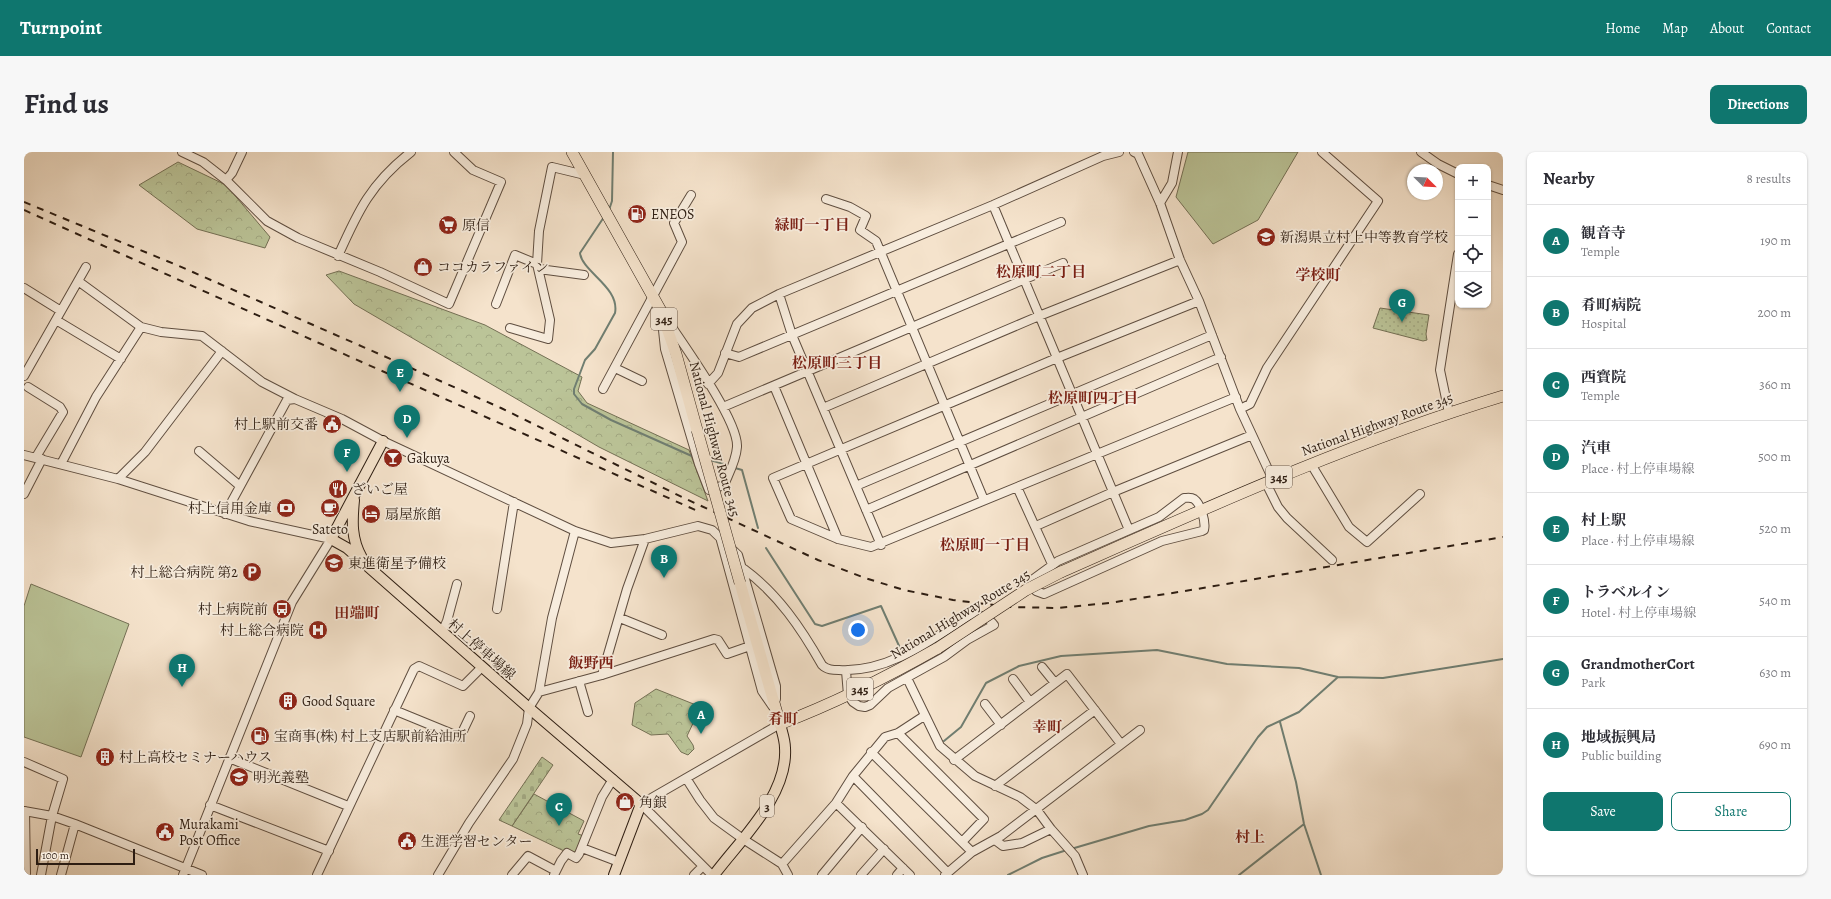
<!DOCTYPE html>
<meta charset="utf-8">
<style>
body{margin:0;font-family:Alegreya,"Noto Serif JP",serif;background:#f7f7f7;color:#2b2b33}
.controls{position:absolute;right:12px;top:12px;display:grid;overflow:hidden;border-radius:8px;box-shadow:0 1px 3px #0004}
.controls button{width:36px;height:36px;display:grid;place-items:center;padding:0;border:0;border-bottom:1px solid #e1e1e2;background:#fff;color:#2b2b33;font:20px sans-serif}
.compass{position:absolute;left:1383px;top:12px;width:36px;height:36px;border-radius:50%;background:#fff;box-shadow:0 1px 3px #0004;rotate:114deg}
.scale{position:absolute;left:12px;bottom:10px;width:99px;box-sizing:border-box;padding-left:4px;border:2px solid #2d1d12;border-top:0;font-size:11px;line-height:14px;white-space:nowrap;color:#2d1d12;-webkit-text-stroke:3px #f8edde;paint-order:stroke}
.you{position:absolute;left:834px;top:478px;width:14px;height:14px;margin:-10px;border:3px solid #fff;border-radius:50%;background:#1a73e8;box-shadow:0 0 0 6px #1a73e833}
.badge{display:grid;place-items:center;width:26px;height:26px;border-radius:50%;background:#0f766e;color:#fff;font-size:13px;font-weight:700}
.pin{position:absolute;translate:-50% -33px;filter:drop-shadow(0 1px 2px #0008)}
.pin::after{content:'';position:absolute;top:21px;width:14px;height:12px;background:inherit;clip-path:polygon(0 0,100% 0,50% 100%)}
.list{margin:0;padding:0;list-style:none}
h2{display:flex;justify-content:space-between;align-items:center;height:52px;margin:0;padding:0 16px;font-size:17px}
h2 small{font-size:13px;font-weight:400;color:#7c7c81}
.list li{display:grid;grid-template-columns:26px 1fr auto;gap:12px;align-items:center;box-sizing:border-box;height:72px;padding:0 16px;border-top:1px solid #e1e1e2}
.list b{display:block;font-size:15px;white-space:nowrap}
.list p{margin:0;font-size:13px;white-space:nowrap;color:#7c7c81}
.list em{font-size:13px;font-style:normal;color:#7c7c81}
.actions{display:flex;gap:8px;padding:12px 16px}
.actions a{flex:1;padding:9px 0;border:1px solid #0f766e;border-radius:8px;text-align:center;font-size:14px;color:#0f766e}
.actions .main{background:#0f766e;color:#fff}
.icon{flex:none;width:22px;height:22px;fill:none;stroke:currentColor;stroke-width:2;stroke-linecap:round;stroke-linejoin:round}
.map{position:relative;flex:none;width:1479px;height:723px;overflow:hidden;border-radius:8px}
header{display:flex;align-items:center;gap:24px;box-sizing:border-box;height:56px;padding:0 20px;background:#0f766e;color:#fff}
header strong{font-size:19px}
nav{display:flex;gap:22px;margin-inline-start:auto;font-size:14px}
.intro{display:flex;align-items:center;justify-content:space-between;box-sizing:border-box;height:96px;padding:0 24px}
h1{margin:0;font-size:28px}
.button{padding:10px 18px;border-radius:8px;background:#0f766e;color:#fff;font-size:14px;font-weight:700}
main{display:flex;gap:24px;padding:0 24px}
aside{flex:1;background:#fff;border-radius:8px;box-shadow:0 1px 3px #0004}
.map>svg:first-child{display:block}
.grass{fill:#bbc498;stroke:#747055}
.forest{fill:url(#forest-crowns);stroke:#747055}
.cemetery{fill:url(#cemetery-stones);stroke:#747055}
.park{fill:url(#park-dots);stroke:#747055}
.lines{fill:none;stroke-linecap:round;stroke-linejoin:round}
.stream{stroke:#707e71;stroke-width:2}
.minor-casing{stroke:#5f4e40;stroke-width:10}
.major-casing{stroke:#2d1d12;stroke-width:12}
.highway-casing{stroke:#2d1d12;stroke-width:12}
.minor{stroke:#f8edde;stroke-width:8}
.major{stroke:#f5e3cc;stroke-width:10}
.highway{stroke:#f5e3cc;stroke-width:11}
.rail{stroke:#2d1d12;stroke-width:2;stroke-dasharray:7 7;stroke-linecap:butt}
.highway-bridge-casing{stroke:#2d1d12;stroke-width:12;stroke-linecap:butt}
.highway-bridge{stroke:#f5e3cc;stroke-width:11}
.labels{text-anchor:middle;stroke-width:3.5;stroke-linejoin:round;paint-order:stroke}
.shield{fill:#f8edde;stroke:#6a5b4f;stroke-width:1}
.shield-label{font-size:13px;font-weight:bold;fill:#2d1d12}
.poi-label{font-size:14px;fill:#2d1d12;stroke:#f8edde;text-anchor:start}
.street-label{font-size:14px;fill:#2d1d12;stroke:#f8edde}
.neighbourhood-label{font-size:15px;font-weight:bold;fill:#7a1f14;stroke:#f8edde}
</style>
<header>
<strong>Turnpoint</strong>
<nav><a>Home</a><a>Map</a><a>About</a><a>Contact</a></nav>
</header>
<div class="intro"><h1>Find us</h1><a class="button">Directions</a></div>
<main>
<div class="map">
<svg width="1479" height="723" viewBox="0 0 1479 723">
<defs>
<pattern id="forest-crowns" width="20" height="18" patternUnits="userSpaceOnUse"><rect width="20" height="18" fill="#bbc498"/><path d="M2 6a3 3 0 1 1 6 0M12 15a3 3 0 1 1 6 0" fill="none" stroke="#a1a882"/></pattern>
<pattern id="cemetery-stones" width="16" height="16" patternUnits="userSpaceOnUse"><rect width="16" height="16" fill="#bbc498"/><path d="M2 7V4a2 2 0 0 1 4 0v3zM10 15v-3a2 2 0 0 1 4 0v3z" fill="#a1a882"/></pattern>
<pattern id="park-dots" width="8" height="8" patternUnits="userSpaceOnUse"><rect width="8" height="8" fill="#bbc498"/><path d="M2 2h.1M6 6h.1" fill="none" stroke="#a1a882" stroke-width="1.8" stroke-linecap="round"/></pattern>
</defs>
<rect width="100%" height="100%" fill="#f5e3cc"/>
<filter id="stains"><feTurbulence type="fractalNoise" baseFrequency=".005" numOctaves="4"/><feColorMatrix values="0 0 0 0 .2 0 0 0 0 .09 0 0 0 0 .02 0 0 0 .5 -.17"/></filter>
<radialGradient id="worn" r=".72"><stop offset=".6" stop-color="#630" stop-opacity="0"/><stop offset="1" stop-color="#630" stop-opacity=".3"/></radialGradient>
<path class="grass" d="M1164 0H1274L1234 68 1189 92 1152 45Z
M7 432 105 472 57 605 0 585V454Z"/>
<path class="forest" d="M154 10 202 33 246 85 241 96 173 77 115 33Z
M315 119 461 173 558 225 554 239 563 251 665 298 684 349 575 295 330 152 302 123Z
M632 537 672 553V565L663 584 669 593 670 597 664 603 657 600 644 582 627 583 608 573 611 551Z
M510 642 560 669 554 682 560 684 552 703 540 699 488 674Z"/>
<path class="cemetery" d="M518 605 529 613 488 674 475 668Z"/>
<path class="park" d="M1356 156 1405 163 1402 182 1403 188 1399 189 1349 176Z"/>
<g class="lines">
<path class="stream" d="M585 58 588 49 589 0
M580 65 556 101C558 120 596 135 591 161L571 197 561 208 550 237V242L558 252 587 268 670 305
M686 308 707 314
M711 316 718 318 734 376
M742 396 791 472 798 474 857 454 876 496
M1256 570 1272 630 1280 672 1297 723
M920 589 937 575 962 531 995 514 1037 504 1133 498 1203 512 1275 516 1314 525 1359 526 1479 507
M1047 697 1125 674 1161 668 1178 662 1184 658 1234 585 1243 575 1275 560 1314 525
M984 723 1018 706 1043 698
M1215 723 1280 672"/>
<defs>
<path id="minor" d="M158 0 179 10 202 28 243 69 274 86 356 120 425 152 477 30 449 18 430 0
M1110 0 1114 2 1136 51 1156 108 1175 149 1216 257 1249 328
M1397 0 1414 12 1434 22
M202 28 208 21 218 0
M1464 33 1479 38
M802 47 826 55 842 64 836 78 852 89 960 348
M1136 51 1148 31 1154 0
M969 53 1105 378
M314 104C334 59 347 31 387 0
M515 117 560 123
M54 129 117 175 137 180 178 184 238 230 271 247
M0 136 37 159
M755 142 768 183 857 393
M1175 149 1033 206 749 326 767 367 814 387 847 395 1212 245
M472 152 491 103 513 112
M637 159C654 185 715 268 713 295 712 309 705 321 700 333L685 338 675 312 641 197Z
M32 168 97 207
M486 176 524 187 526 168 513 112 515 79 528 15 561 23
M701 201 715 205 1037 70
M591 216 618 229
M0 224 62 115
M684 232 694 221 713 172 728 156 755 142 969 53 1079 4 1095 0
M750 234 814 387
M4 235 36 255 39 260 12 305
M579 237 658 90 650 71 667 43
M699 255 1039 111
M799 256 1015 164 1156 108
M1216 257 1226 252 1243 216 1354 49 1298 0
M1425 261 1416 218 1434 102
M175 299 216 334
M0 303 94 327 225 369 307 387 268 450 159 723
M37 312 72 245 117 175
M1287 312 1325 375 1343 390 1396 342
M94 327 121 300 198 199
M1242 331 1254 355 1263 366 1308 408
M832 334 1188 183
M993 335 1028 412
M0 342 18 307
M1160 346C1163 346 1167 345 1170 347 1177 352 1182 370 1180 378L1178 379 1138 389 1020 442 1012 439 1008 428 1034 409 1135 365Z
M842 358 1197 205
M201 362 263 248 271 247 318 267 359 289 551 379 587 391 621 387 674 374 688 378 714 403 752 534V547
M1012 374 1089 340 1228 283
M696 385 738 539 749 555
M720 417C754 442 777 476 798 513 803 518 809 518 815 518 864 521 907 488 946 463 954 461 965 466 970 473L943 488 920 505 864 536 846 553 841 555 835 554 829 550 824 543 822 519
M473 457 490 350
M596 466 638 483
M418 480 423 469 433 432
M1018 515 1031 531
M578 523 603 437 621 387
M883 526 916 594 951 624 996 645 1013 658 1027 677 998 691 979 694 971 688
M989 527 1006 550
M555 529 564 560
M515 540 578 523 690 487 694 488 703 502 726 494
M961 552 977 573
M370 558 436 585 446 564
M874 581 960 667 938 690
M847 600 948 700
M205 606 324 654
M930 608 1043 522 1097 592
M0 610 39 627 28 664 17 723
M829 624 924 721
M662 626 676 648 690 666 719 687 758 712 764 723
M971 634 1071 558
M812 651 886 723
M186 653 305 699
M0 659 28 664 51 672 178 723
M1 659 2 723
M1027 677 1051 704 1059 723
M558 696 595 710
M758 712 812 651 829 624 861 585 874 581 900 564
M37 723 51 672
M293 723 390 517 395 514 439 534 458 515
M414 723 445 671 489 607 503 572 505 556 515 540 528 466 551 379
M488 723 504 704 532 719
M530 723 537 709 543 701 552 706 555 702 578 645 589 627
M670 723 679 714
M688 723 617 652 756 572
M798 723 838 675
M837 723 860 697
M873 723 879 716
M921 723 948 700 977 684 1116 578"/>
<path id="major" d="M359 289 307 387 323 396 505 556 617 652 590 723
M330 348C328 369 327 387 338 406
M690 723C716 688 764 644 761 596 761 588 758 580 756 572"/>
<path id="highway" d="M548 0 637 159 652 202 673 278
M1037 420C1182 356 1327 290 1479 244
M716 431 756 572C811 551 863 525 914 496"/>
</defs>
<use href="#minor" class="minor-casing"/>
<use href="#major" class="major-casing"/>
<use href="#highway" class="highway-casing"/>
<use href="#minor" class="minor"/>
<use href="#major" class="major"/>
<use href="#highway" class="highway"/>
<path class="rail" d="M0 50 155 114 387 216 477 256 660 346 794 408 841 426 880 438 929 448 986 455 1034 456 1085 451 1161 439 1479 385
M0 58 295 191 676 360"/>
<defs>
<path id="highway-bridge" d="M673 278 716 431
M914 496 1002 438 1037 420"/>
</defs>
<use href="#highway-bridge" class="highway-bridge-casing"/>
<use href="#highway-bridge" class="highway-bridge"/>
</g>
<defs>
<symbol id="fuel-disc" viewBox="-11 -11 22 22"><circle r="9.5" fill="#8f2418" stroke="#f8edde"/><path d="M-5.5-6h7V0h2V4h1.3V-2.5L3-4.5l.8-.8L6-3V5H2.5V1h-1V6h-7ZM-4.2-4.7v3.2H.2V-4.7Z" fill="#fff"/></symbol>
<symbol id="supermarket-disc" viewBox="-11 -11 22 22"><circle r="9.5" fill="#8f2418" stroke="#f8edde"/><path d="M-6-5.5h2.5l.6 2H6L4.5 2H-2.5L-4.4-4H-6ZM-1.5 3.2a1.3 1.3 0 1 0 .1 0ZM3 3.2a1.3 1.3 0 1 0 .1 0Z" fill="#fff"/></symbol>
<symbol id="school-disc" viewBox="-11 -11 22 22"><circle r="9.5" fill="#8f2418" stroke="#f8edde"/><path d="M0-5L7-2L0 1L-7-2ZM-4 1L0 2.5L4 1V4Q0 6-4 4Z" fill="#fff"/></symbol>
<symbol id="shop-disc" viewBox="-11 -11 22 22"><circle r="9.5" fill="#8f2418" stroke="#f8edde"/><path d="M-5-2.5h2.3a2.7 3.5 0 0 1 5.4 0H5L5.5 6h-11ZM-1.5-2.5h3a1.5 2.3 0 0 0-3 0Z" fill="#fff"/></symbol>
<symbol id="civic-disc" viewBox="-11 -11 22 22"><circle r="9.5" fill="#8f2418" stroke="#f8edde"/><path d="M-.6-6.5H3V-4.5H.6V-3L4-1V1h2V6H-6V1h2V-1L-.6-3ZM-1.2 2.5V6h2.4V2.5Z" fill="#fff"/></symbol>
<symbol id="bar-disc" viewBox="-11 -11 22 22"><circle r="9.5" fill="#8f2418" stroke="#f8edde"/><path d="M-6-5H6L.8 .8V4.5H3.5V6h-7V4.5H-.8V.8Z" fill="#fff"/></symbol>
<symbol id="restaurant-disc" viewBox="-11 -11 22 22"><circle r="9.5" fill="#8f2418" stroke="#f8edde"/><path d="M-5-6h1v4h1v-4h1v4h1v-4h1v5L-1.5 .5V6h-2V.5L-5-1ZM5-6V6H3V1.5H1.5Q1.5-4 5-6Z" fill="#fff"/></symbol>
<symbol id="bank-disc" viewBox="-11 -11 22 22"><circle r="9.5" fill="#8f2418" stroke="#f8edde"/><path d="M-6-4H6V4H-6ZM0-2.3a2.3 2.3 0 1 0 0 4.6a2.3 2.3 0 1 0 0-4.6Z" fill="#fff"/></symbol>
<symbol id="cafe-disc" viewBox="-11 -11 22 22"><circle r="9.5" fill="#8f2418" stroke="#f8edde"/><path d="M-5.5-4.5H6V0H3Q3 3.5 0 3.5H-2.5Q-5.5 3.5-5.5 0ZM3-3.2v2h1.7v-2ZM-6 4.5H4V6H-6Z" fill="#fff"/></symbol>
<symbol id="hotel-disc" viewBox="-11 -11 22 22"><circle r="9.5" fill="#8f2418" stroke="#f8edde"/><path d="M-6-4.5h1.5V1H6V5H4.5V3h-9V5H-6ZM-4 0a1.8 1.8 0 1 1 3.6 0ZM.5 0V-2.5h3Q6-2.5 6 0Z" fill="#fff"/></symbol>
<symbol id="parking-disc" viewBox="-11 -11 22 22"><circle r="9.5" fill="#8f2418" stroke="#f8edde"/><path d="M-3.5-5.5H1a3.5 3.5 0 0 1 0 7H-1V5.5H-3.5ZM-1-3.4V-.6H.8a1.4 1.4 0 0 0 0-2.8Z" fill="#fff"/></symbol>
<symbol id="bus-disc" viewBox="-11 -11 22 22"><circle r="9.5" fill="#8f2418" stroke="#f8edde"/><path d="M-5-6H5V4H4V6H2V4H-2V6H-4V4H-5ZM-3.5-4V0h7V-4ZM-3.5 1.2v1.5H-2V1.2ZM2 1.2v1.5H3.5V1.2Z" fill="#fff"/></symbol>
<symbol id="hospital-disc" viewBox="-11 -11 22 22"><circle r="9.5" fill="#8f2418" stroke="#f8edde"/><path d="M-5-5h3v3.5h4V-5h3V5h-3V1.5h-4V5h-3Z" fill="#fff"/></symbol>
<symbol id="building-disc" viewBox="-11 -11 22 22"><circle r="9.5" fill="#8f2418" stroke="#f8edde"/><path d="M-4-6H4V6H1V3H-1V6H-4ZM-2.5-4.3h1.7v1.8h-1.7ZM.8-4.3h1.7v1.8H.8ZM-2.5-1h1.7V.8h-1.7ZM.8-1h1.7V.8H.8Z" fill="#fff"/></symbol>
</defs>
<g fill-rule="evenodd">
<use href="#fuel-disc" x="602" y="51" width="22" height="22"/>
<use href="#supermarket-disc" x="413" y="62" width="22" height="22"/>
<use href="#school-disc" x="1231" y="74" width="22" height="22"/>
<use href="#shop-disc" x="388" y="104" width="22" height="22"/>
<use href="#civic-disc" x="297" y="261" width="22" height="22"/>
<use href="#bar-disc" x="358" y="295" width="22" height="22"/>
<use href="#restaurant-disc" x="303" y="326" width="22" height="22"/>
<use href="#bank-disc" x="251" y="345" width="22" height="22"/>
<use href="#cafe-disc" x="295" y="345" width="22" height="22"/>
<use href="#hotel-disc" x="336" y="351" width="22" height="22"/>
<use href="#school-disc" x="299" y="400" width="22" height="22"/>
<use href="#parking-disc" x="217" y="409" width="22" height="22"/>
<use href="#bus-disc" x="247" y="446" width="22" height="22"/>
<use href="#hospital-disc" x="283" y="467" width="22" height="22"/>
<use href="#building-disc" x="253" y="538" width="22" height="22"/>
<use href="#fuel-disc" x="225" y="573" width="22" height="22"/>
<use href="#building-disc" x="70" y="594" width="22" height="22"/>
<use href="#school-disc" x="204" y="614" width="22" height="22"/>
<use href="#shop-disc" x="590" y="639" width="22" height="22"/>
<use href="#civic-disc" x="130" y="669" width="22" height="22"/>
<use href="#civic-disc" x="372" y="678" width="22" height="22"/>
</g>
<g class="labels">
<g class="shield">
<rect x="627" y="156" width="26" height="22" rx="3"/>
<rect x="1242" y="314" width="26" height="22" rx="3"/>
<rect x="823" y="526" width="26" height="22" rx="3"/>
<rect x="736" y="643" width="14" height="22" rx="3"/>
</g>
<g class="shield-label">
<text x="640" y="172">345</text>
<text x="1255" y="330">345</text>
<text x="836" y="542">345</text>
<text x="743" y="659">3</text>
</g>
<g class="poi-label">
<text x="627" y="67">ENEOS</text>
<text x="438" y="78">原信</text>
<text x="1256" y="90">新潟県立村上中等教育学校</text>
<text x="413" y="120">ココカラファイン</text>
<text x="294" y="277" text-anchor="end">村上駅前交番</text>
<text x="383" y="311">Gakuya</text>
<text x="328" y="342">ざいご屋</text>
<text x="248" y="361" text-anchor="end">村上信用金庫</text>
<text x="361" y="367">扇屋旅館</text>
<text x="306" y="382" text-anchor="middle">Sateto</text>
<text x="324" y="416">東進衛星予備校</text>
<text x="214" y="425" text-anchor="end">村上総合病院 第2</text>
<text x="244" y="462" text-anchor="end">村上病院前</text>
<text x="280" y="483" text-anchor="end">村上総合病院</text>
<text x="278" y="554">Good Square</text>
<text x="250" y="589">宝商事(株) 村上支店駅前給油所</text>
<text x="95" y="610">村上高校セミナーハウス</text>
<text x="229" y="630">明光義塾</text>
<text x="615" y="655">角銀</text>
<text x="155" y="677">Murakami<tspan x="155" dy="16">Post Office</tspan></text>
<text x="397" y="694">生涯学習センター</text>
</g>
<g class="street-label">
<text transform="translate(1353 272) rotate(-20)" y="5">National Highway Route 345</text>
<text transform="translate(691 287) rotate(75)" y="5">National Highway Route 345</text>
<text transform="translate(936 462) rotate(-31)" y="5">National Highway Route 345</text>
<text transform="translate(458 497) rotate(41)" y="5">村上停車場線</text>
</g>
<g class="neighbourhood-label">
<text x="788" y="78">緑町一丁目</text>
<text x="1017" y="125">松原町二丁目</text>
<text x="1294" y="128">学校町</text>
<text x="813" y="216">松原町三丁目</text>
<text x="1069" y="251">松原町四丁目</text>
<text x="961" y="398">松原町一丁目</text>
<text x="333" y="466">田端町</text>
<text x="567" y="516">飯野西</text>
<text x="759" y="572">肴町</text>
<text x="1023" y="580">幸町</text>
<text x="1226" y="690">村上</text>
</g>
</g>
<rect width="100%" height="100%" filter="url(#stains)"/>
<rect width="100%" height="100%" fill="url(#worn)"/>
</svg>
<div class="controls">
<button>+</button>
<button>−</button>
<button><svg class="icon" aria-label="locate" viewBox="0 0 24 24"><circle cx="12" cy="12" r="6"/><path d="M12 2v4M12 18v4M2 12h4M18 12h4"/></svg></button>
<button><svg class="icon" aria-label="layers" viewBox="0 0 24 24"><path d="M12 4l9 5-9 5-9-5zM3 14l9 5 9-5"/></svg></button>
</div>
<svg class="compass" viewBox="-18 -18 36 36"><path d="M0-13l5 13h-10z" fill="#e53935"/><path d="M0 13l5-13h-10z" fill="#7c7c81"/></svg>
<div class="scale">100 m</div>
<div class="you"></div>
<div class="pin badge" style="left:677px;top:582px">A</div>
<div class="pin badge" style="left:640px;top:426px">B</div>
<div class="pin badge" style="left:535px;top:674px">C</div>
<div class="pin badge" style="left:383px;top:286px">D</div>
<div class="pin badge" style="left:376px;top:240px">E</div>
<div class="pin badge" style="left:323px;top:320px">F</div>
<div class="pin badge" style="left:1378px;top:170px">G</div>
<div class="pin badge" style="left:158px;top:535px">H</div>
</div>
<aside>
<h2>Nearby<small>8 results</small></h2>
<ul class="list">
<li><span class="badge">A</span><div><b>観音寺</b><p>Temple</p></div><em>190 m</em></li>
<li><span class="badge">B</span><div><b>肴町病院</b><p>Hospital</p></div><em>200 m</em></li>
<li><span class="badge">C</span><div><b>西寳院</b><p>Temple</p></div><em>360 m</em></li>
<li><span class="badge">D</span><div><b>汽車</b><p>Place · 村上停車場線</p></div><em>500 m</em></li>
<li><span class="badge">E</span><div><b>村上駅</b><p>Place · 村上停車場線</p></div><em>520 m</em></li>
<li><span class="badge">F</span><div><b>トラベルイン</b><p>Hotel · 村上停車場線</p></div><em>540 m</em></li>
<li><span class="badge">G</span><div><b>GrandmotherCort</b><p>Park</p></div><em>630 m</em></li>
<li><span class="badge">H</span><div><b>地域振興局</b><p>Public building</p></div><em>690 m</em></li>
</ul>
<div class="actions"><a class="main">Save</a><a>Share</a></div>
</aside>
</main>
